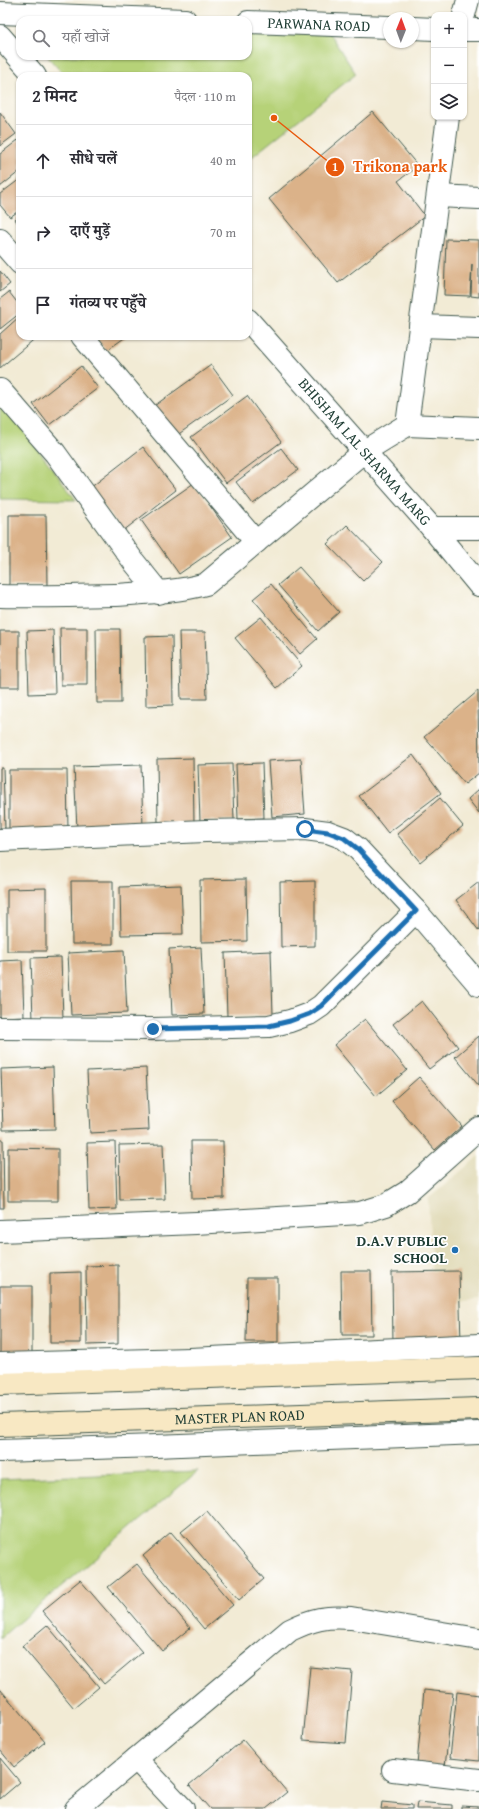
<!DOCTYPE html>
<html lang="hi">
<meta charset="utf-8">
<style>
body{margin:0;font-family:"Gentium Book Plus","Noto Serif Devanagari",serif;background:#f7f7f7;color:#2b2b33}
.controls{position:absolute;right:12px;top:12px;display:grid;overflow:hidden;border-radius:8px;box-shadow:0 1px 3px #0004}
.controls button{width:36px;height:36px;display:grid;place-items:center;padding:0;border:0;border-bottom:1px solid #e1e1e2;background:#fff;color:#2b2b33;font:20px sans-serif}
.compass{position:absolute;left:383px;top:12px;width:36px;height:36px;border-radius:50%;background:#fff;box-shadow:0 1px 3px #0004;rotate:1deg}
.stop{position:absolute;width:12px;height:12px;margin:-9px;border:3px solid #1f6fb2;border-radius:50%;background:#fff}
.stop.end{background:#1f6fb2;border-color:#fff;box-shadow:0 1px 4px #0008}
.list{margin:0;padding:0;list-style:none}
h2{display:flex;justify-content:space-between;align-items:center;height:52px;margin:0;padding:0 16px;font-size:17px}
h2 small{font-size:13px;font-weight:400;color:#7c7c81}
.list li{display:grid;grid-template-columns:26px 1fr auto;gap:12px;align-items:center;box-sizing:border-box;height:72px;padding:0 16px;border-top:1px solid #e1e1e2}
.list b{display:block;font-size:15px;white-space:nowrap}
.list em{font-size:13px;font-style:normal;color:#7c7c81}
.icon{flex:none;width:22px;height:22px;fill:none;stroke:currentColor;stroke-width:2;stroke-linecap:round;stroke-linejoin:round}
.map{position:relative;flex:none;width:479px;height:1809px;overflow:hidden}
.search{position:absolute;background:#fff;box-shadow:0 1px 3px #0004;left:16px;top:16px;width:236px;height:44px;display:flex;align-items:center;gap:10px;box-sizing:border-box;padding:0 14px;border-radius:12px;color:#7c7c81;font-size:15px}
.panel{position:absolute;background:#fff;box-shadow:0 1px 3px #0004;left:16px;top:72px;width:236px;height:268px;border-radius:12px}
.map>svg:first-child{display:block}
.built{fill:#e2dcba}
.green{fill:#b6d278;stroke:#6a8856}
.building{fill:#dbb289}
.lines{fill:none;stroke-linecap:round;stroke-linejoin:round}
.minor-casing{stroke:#3f574c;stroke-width:24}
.tertiary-casing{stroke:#3f574c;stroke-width:24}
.secondary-casing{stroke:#3f574c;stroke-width:24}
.minor{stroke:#fff;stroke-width:22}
.tertiary{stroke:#fff;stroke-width:22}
.secondary{stroke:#f8e8c3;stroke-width:22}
.route{stroke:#1f6fb2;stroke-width:5}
.poi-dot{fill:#1f6fb2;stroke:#fff;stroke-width:1.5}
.labels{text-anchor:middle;stroke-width:3.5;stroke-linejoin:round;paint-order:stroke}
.street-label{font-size:15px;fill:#1f3d34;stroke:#fff}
.poi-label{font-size:15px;font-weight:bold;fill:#1f3d34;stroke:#fff;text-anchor:end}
.leader{fill:none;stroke:#e8590c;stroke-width:1.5}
.callout-dot{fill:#e8590c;stroke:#fff;stroke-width:1.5}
.mark-label{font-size:12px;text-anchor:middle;font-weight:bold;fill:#fff}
.callout-label{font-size:16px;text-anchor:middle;font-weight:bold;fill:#e8590c;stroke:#fff;stroke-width:3.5;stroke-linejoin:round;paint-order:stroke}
</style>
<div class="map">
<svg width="479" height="1809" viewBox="0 0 479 1809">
<rect width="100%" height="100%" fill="#fff"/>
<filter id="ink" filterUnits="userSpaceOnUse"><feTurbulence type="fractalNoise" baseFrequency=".025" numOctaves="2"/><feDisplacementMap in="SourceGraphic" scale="8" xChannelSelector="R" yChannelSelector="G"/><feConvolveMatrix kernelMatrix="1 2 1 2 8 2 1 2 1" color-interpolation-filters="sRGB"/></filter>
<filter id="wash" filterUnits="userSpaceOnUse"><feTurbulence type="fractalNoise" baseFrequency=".012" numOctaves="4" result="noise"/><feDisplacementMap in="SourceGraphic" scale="16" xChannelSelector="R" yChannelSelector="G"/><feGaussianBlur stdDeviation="0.9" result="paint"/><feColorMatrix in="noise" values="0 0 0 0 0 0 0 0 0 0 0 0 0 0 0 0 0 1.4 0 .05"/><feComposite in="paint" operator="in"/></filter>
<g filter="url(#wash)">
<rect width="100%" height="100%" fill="#f2ebd5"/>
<path class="built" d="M479 1156V1300L434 1302 428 1199Z"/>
<path class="green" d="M248 31 329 33 356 74 248 160V76H65L47 56H248Z
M0 403 19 424 76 500 0 499Z
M198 1471 0 1638V1479Z"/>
<g id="blocks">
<path class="building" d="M0 112 16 134 0 146Z
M373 112 418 166 398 181 425 216 338 283 269 199Z
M18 140 20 143V171L0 187V154Z
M20 179V210L10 217 0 205V194Z
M20 215V227L15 219Z
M446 239 479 240V297L471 296 472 264 470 296 444 295Z
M0 271 10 284 0 292Z
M9 292 20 306V313L0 329V299Z
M20 316V336H38L0 368V334Z
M94 336H127L106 351Z
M211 365 233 395 176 436 154 406Z
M81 366 98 388 49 425 33 404Z
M247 396 281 442 226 483 191 437Z
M143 447 176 490 123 531 90 488Z
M281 448 298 470 253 504 236 482Z
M194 483 232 537 179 574 141 520Z
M9 515H46L47 587 9 586Z
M347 525 383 562 363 581 327 544Z
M299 567 339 612 318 631 278 585Z
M271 584 317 639 300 654 253 599Z
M261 617 302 666 277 688 235 638Z
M60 628H87V685H61Z
M96 629H120L121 703H97Z
M53 630 55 693 29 694 27 631Z
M0 631H19V687H0Z
M179 632H205L207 699H181Z
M172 636 173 705 146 706 145 637Z
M478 691 479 773 465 784 424 737Z
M413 755 441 793 388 833 359 796Z
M193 758 194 824H158L157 759Z
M301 759 305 814 272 817 268 761Z
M262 763 264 818 238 819 236 764Z
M232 764 234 820 200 821 198 765Z
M141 765 143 827 77 829 74 767Z
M0 768H3L5 828H0Z
M9 770H67L68 831 9 832Z
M479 789V813L468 799Z
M440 798 463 826 420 862 397 834Z
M246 879 247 941 201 942 200 880Z
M71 881H113V944H72Z
M315 881V946L281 947 280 882Z
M479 882V931L456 900Z
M181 885 183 934 121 935 120 887Z
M46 888V951H7V889Z
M201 947 204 1014 172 1015 169 949Z
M124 950 127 1013 71 1015 68 953Z
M271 951 273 1015 227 1016 225 953Z
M61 957 63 1019 33 1020 31 958Z
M22 960 24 1016 0 1017V961Z
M422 1001 458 1047 429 1069 393 1024Z
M365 1019 407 1070 376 1096 334 1045Z
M479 1036V1086L455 1057Z
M53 1067 55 1129 3 1130 1 1069Z
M146 1068 149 1130 90 1133 87 1071Z
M419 1077 462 1126 435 1150 392 1101Z
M0 1140H3L4 1208H0Z
M191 1141H223L224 1198 192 1199Z
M115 1142 117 1209 89 1210 87 1143Z
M163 1144 165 1199 120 1200 119 1145Z
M8 1148 58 1149V1201H8Z
M118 1265V1344L87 1345 86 1266Z
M341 1271H371L372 1335H342Z
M459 1271 461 1343 393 1344 392 1272Z
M81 1272V1343H50V1273Z
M247 1278H278V1342H246Z
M0 1286H32V1355H0Z
M207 1511 264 1579 239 1600 181 1532Z
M171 1532 233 1605 204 1629 143 1556Z
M137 1564 190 1628 162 1651 108 1587Z
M80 1580 142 1652 104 1684 42 1611Z
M47 1625 99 1687 74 1708 22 1646Z
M310 1667 352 1671 346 1743 303 1740Z
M0 1689 45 1742 14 1767 0 1750Z
M424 1690 453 1693 445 1767 417 1764Z
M457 1692 479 1695V1761L450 1758Z
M243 1740 287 1792 266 1809H210L189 1785Z
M0 1758 20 1782 0 1799Z
M382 1802 412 1805V1809H381Z
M417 1802 452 1805V1809H416Z
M461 1806 479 1807V1809H461Z"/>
</g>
</g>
<g filter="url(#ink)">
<use href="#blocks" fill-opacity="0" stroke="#3f574c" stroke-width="1"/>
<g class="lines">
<defs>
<g id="minor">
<path d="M0 13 185 20"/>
<path d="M464 15 468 0"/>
<path id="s1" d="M248 22 389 27"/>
<path d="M413 28 434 29"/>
<path d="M464 30H479"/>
<path d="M0 36 35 76"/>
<path d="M438 196 479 198"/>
<path d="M0 240 20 263"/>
<path id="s2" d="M248 320 432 528 479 585"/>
<path d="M420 326 479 328"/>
<path d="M82 336 256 542"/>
<path d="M0 390 55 453 134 562 159 593"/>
<path d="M407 425 479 428"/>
<path d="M432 528H479"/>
<path d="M0 596C39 597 77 596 116 595 147 593 177 592 206 584L363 452 407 425 448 117"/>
<path d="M0 840 205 831 305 829 328 832 344 838 358 849 416 911 479 985"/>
<path d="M0 1028 153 1029 269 1026 290 1021 309 1014 321 1006 416 911"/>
<path d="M0 1231 196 1223 360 1213 386 1205 407 1192 479 1128"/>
<path d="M0 1364 190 1359 479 1345"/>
<path d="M0 1451 156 1446 479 1433"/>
<path d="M136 1759 183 1809"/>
<path d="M393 1770 479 1780"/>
</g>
<path id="tertiary" d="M76 1809 290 1630C313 1619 326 1616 351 1618L479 1639"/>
<g id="secondary">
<path d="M0 1384 479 1368"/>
<path id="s3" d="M0 1425 479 1409"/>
</g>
</defs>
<use href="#minor" class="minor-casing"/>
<use href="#tertiary" class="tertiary-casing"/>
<use href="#secondary" class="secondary-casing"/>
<use href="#minor" class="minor"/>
<use href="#tertiary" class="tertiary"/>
<use href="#secondary" class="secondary"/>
</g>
</g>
<g class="lines" filter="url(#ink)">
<path class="route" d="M153 1029 269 1026 290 1021 309 1014 321 1006 416 911 358 849 344 838 328 832 305 829"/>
</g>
<circle class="poi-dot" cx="455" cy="1250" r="4"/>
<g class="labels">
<g class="street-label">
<text dy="5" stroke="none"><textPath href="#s1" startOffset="71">PARWANA ROAD</textPath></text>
<text dy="5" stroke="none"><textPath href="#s2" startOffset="176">BHISHAM LAL SHARMA MARG</textPath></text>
<text dy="5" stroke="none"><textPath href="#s3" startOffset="240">MASTER PLAN ROAD</textPath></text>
</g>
<g class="poi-label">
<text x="447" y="1246">D.A.V PUBLIC<tspan x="447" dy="17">SCHOOL</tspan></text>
</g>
</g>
<path class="leader" d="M274 118L335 167"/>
<g class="callout-dot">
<circle cx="274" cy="118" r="4"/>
<circle cx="335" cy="167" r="10"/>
</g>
<g class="mark-label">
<text x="335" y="171">1</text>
</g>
<g class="callout-label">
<text x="400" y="172">Trikona park</text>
</g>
</svg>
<div class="controls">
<button>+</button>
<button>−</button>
<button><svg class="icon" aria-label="layers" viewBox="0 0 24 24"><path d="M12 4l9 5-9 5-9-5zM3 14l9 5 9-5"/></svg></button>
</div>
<svg class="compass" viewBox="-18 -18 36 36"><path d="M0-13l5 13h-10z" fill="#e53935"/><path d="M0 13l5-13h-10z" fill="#7c7c81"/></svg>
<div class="stop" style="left:305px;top:829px"></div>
<div class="stop end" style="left:153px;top:1029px"></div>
<div class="search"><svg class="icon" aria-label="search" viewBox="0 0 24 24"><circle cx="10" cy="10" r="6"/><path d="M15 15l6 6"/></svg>यहाँ खोजें</div>
<section class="panel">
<h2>2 मिनट<small>पैदल · 110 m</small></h2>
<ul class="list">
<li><svg class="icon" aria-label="ahead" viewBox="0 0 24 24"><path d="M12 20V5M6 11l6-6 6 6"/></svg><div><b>सीधे चलें</b></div><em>40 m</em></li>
<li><svg class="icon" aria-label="right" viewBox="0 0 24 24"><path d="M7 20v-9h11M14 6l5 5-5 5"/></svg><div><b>दाएँ मुड़ें</b></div><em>70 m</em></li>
<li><svg class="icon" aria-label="arrive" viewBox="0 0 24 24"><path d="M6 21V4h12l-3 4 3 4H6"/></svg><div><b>गंतव्य पर पहुँचे</b></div></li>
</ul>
</section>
</div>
